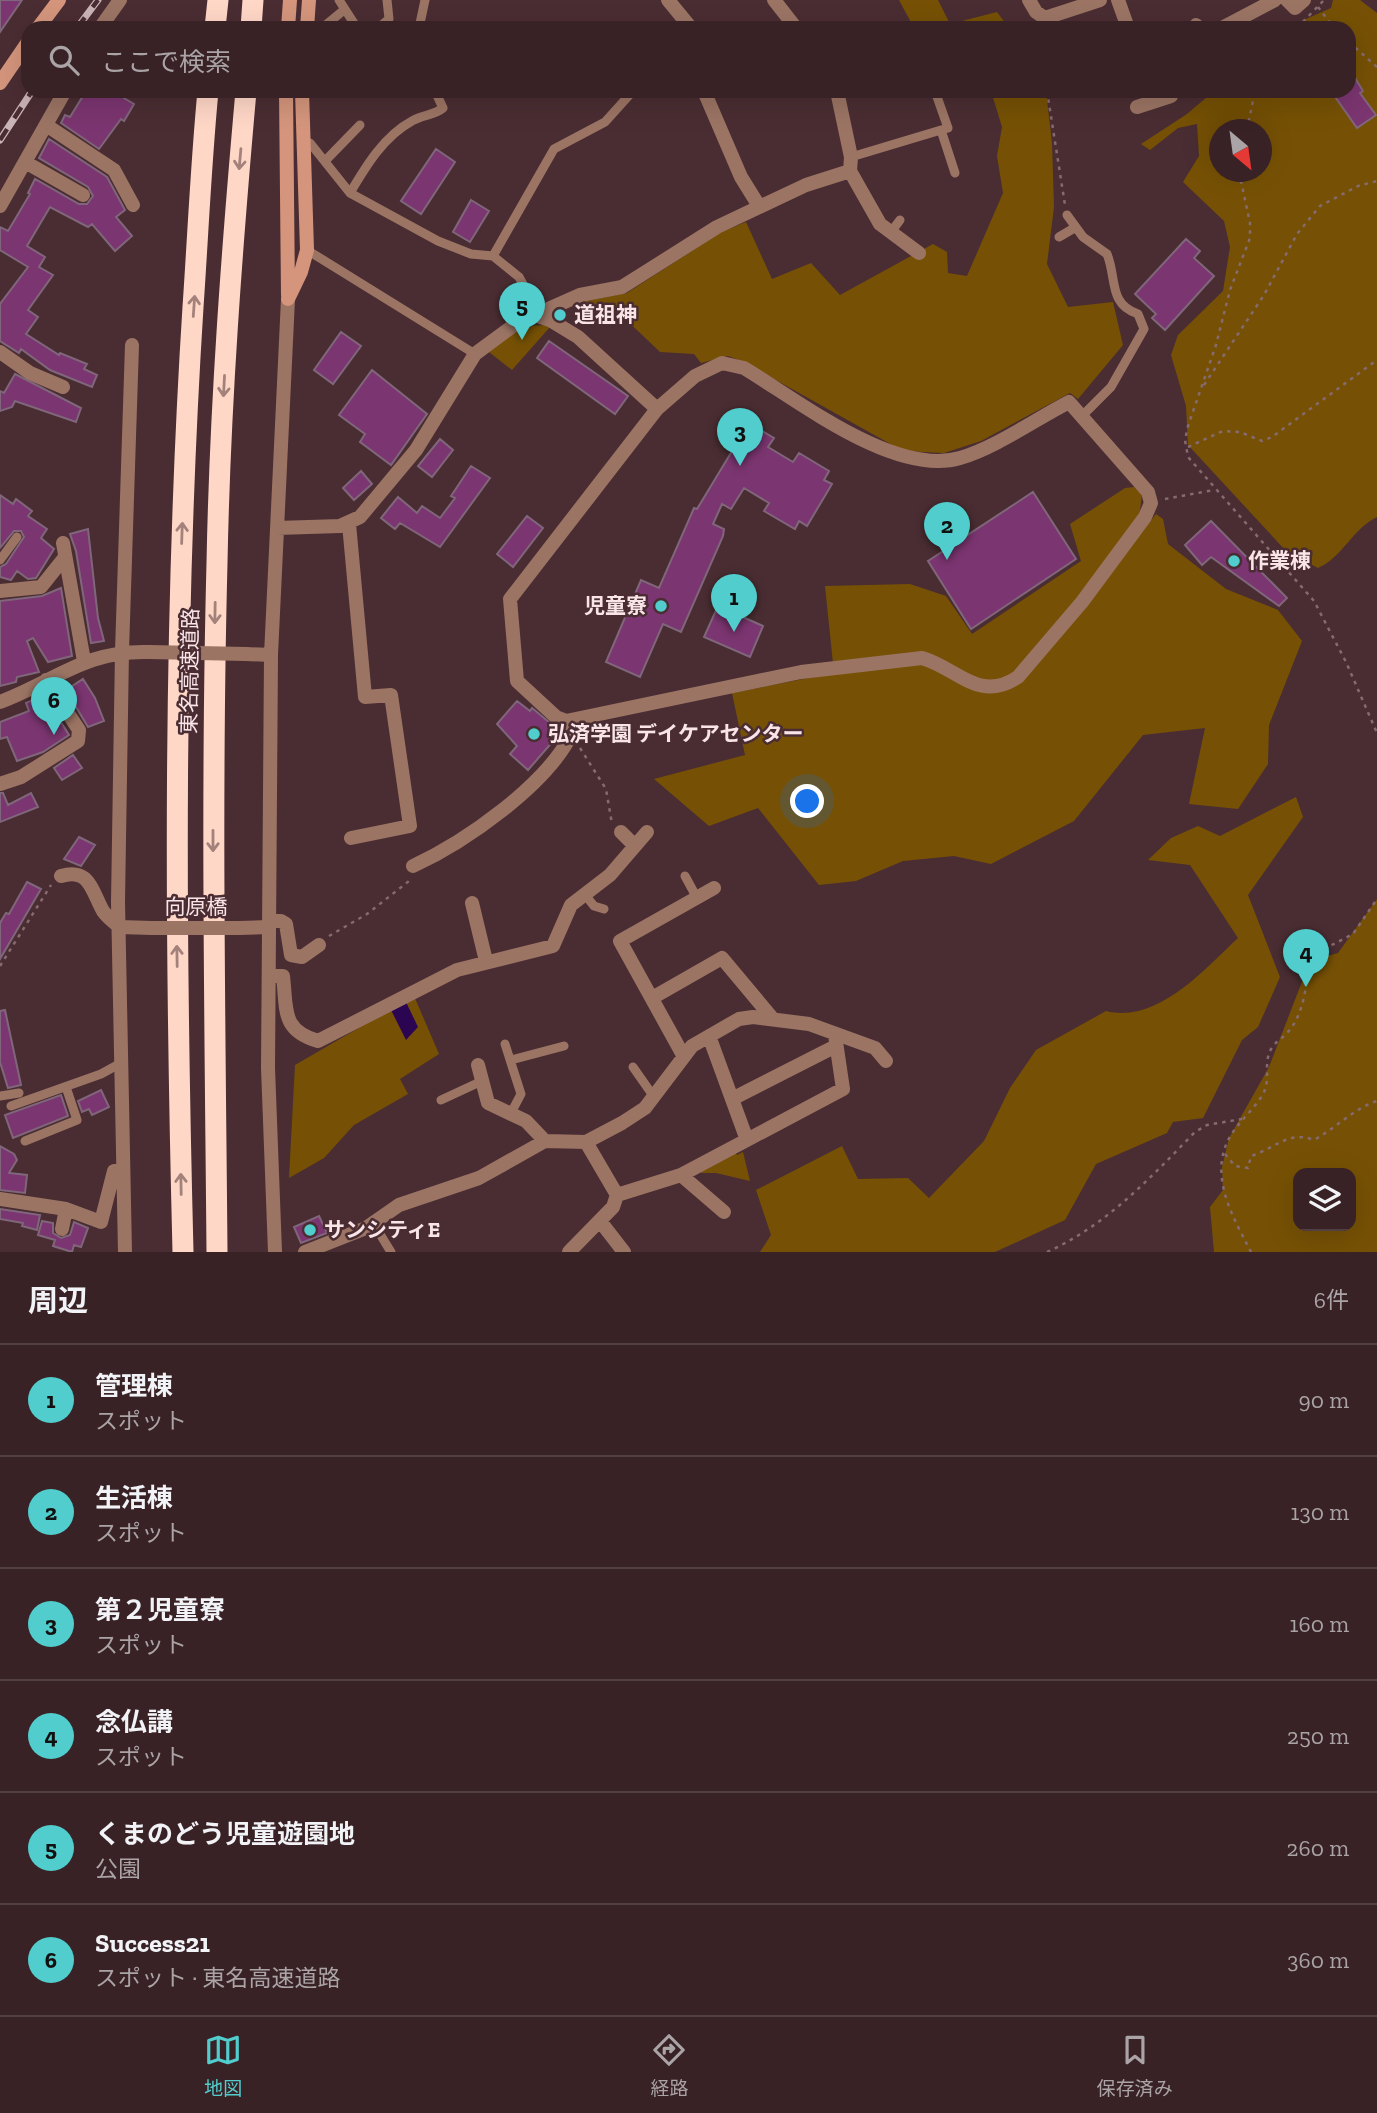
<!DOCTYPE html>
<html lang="ja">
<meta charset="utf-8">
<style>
body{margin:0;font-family:"Zilla Slab","Noto Sans JP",serif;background:#432f32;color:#f1f3f6}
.controls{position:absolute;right:21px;bottom:21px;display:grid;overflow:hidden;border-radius:14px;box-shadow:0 7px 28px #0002}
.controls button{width:63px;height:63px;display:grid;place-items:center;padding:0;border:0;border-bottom:2px solid #523f43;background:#382226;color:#f1f3f6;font:35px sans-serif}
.compass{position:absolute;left:1209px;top:119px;width:63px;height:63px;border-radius:50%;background:#382226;box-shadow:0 7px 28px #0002;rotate:151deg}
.you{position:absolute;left:808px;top:802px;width:24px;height:24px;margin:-18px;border:5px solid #fff;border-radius:50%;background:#1a73e8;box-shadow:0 0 0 10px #1a73e833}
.badge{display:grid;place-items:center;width:46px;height:46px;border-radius:50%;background:#52cdcd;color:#111;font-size:23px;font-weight:700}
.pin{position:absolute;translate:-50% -58px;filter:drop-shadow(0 2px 4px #0008)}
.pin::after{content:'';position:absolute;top:37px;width:24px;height:21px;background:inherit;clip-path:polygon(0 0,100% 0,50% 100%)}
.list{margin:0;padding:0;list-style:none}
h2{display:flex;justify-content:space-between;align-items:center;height:91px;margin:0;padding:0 28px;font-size:30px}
h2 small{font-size:23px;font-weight:400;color:#aba4a7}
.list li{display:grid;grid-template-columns:46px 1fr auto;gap:21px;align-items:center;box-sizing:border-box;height:112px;padding:0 28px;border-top:2px solid #523f43}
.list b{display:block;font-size:26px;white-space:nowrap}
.list p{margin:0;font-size:23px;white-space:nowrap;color:#aba4a7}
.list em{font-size:23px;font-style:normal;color:#aba4a7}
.icon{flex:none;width:38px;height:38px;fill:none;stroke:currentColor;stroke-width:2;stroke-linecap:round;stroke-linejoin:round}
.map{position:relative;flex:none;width:1377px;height:1252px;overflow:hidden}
.search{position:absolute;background:#382226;box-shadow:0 7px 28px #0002;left:21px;right:21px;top:21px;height:77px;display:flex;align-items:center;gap:18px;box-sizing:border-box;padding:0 24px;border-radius:21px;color:#aba4a7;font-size:26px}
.sheet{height:763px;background:#382226}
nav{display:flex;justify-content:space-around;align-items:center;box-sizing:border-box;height:98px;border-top:2px solid #523f43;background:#382226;font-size:19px;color:#aba4a7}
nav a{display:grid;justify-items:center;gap:4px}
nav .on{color:#52cdcd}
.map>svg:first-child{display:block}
.green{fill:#765105;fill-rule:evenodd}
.water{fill:#2c0552}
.building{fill:#7b3570;stroke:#7f667a;stroke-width:2}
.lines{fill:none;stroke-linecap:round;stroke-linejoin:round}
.path{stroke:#856b70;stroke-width:2.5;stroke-dasharray:3.5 5;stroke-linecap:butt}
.lane{stroke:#9b7464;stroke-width:9}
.street{stroke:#9b7464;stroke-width:14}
.secondary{stroke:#d4957c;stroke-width:14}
.highway{stroke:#ffd7c7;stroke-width:21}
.rail-casing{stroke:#cab3b7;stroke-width:7}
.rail{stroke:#4a2d32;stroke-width:4.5;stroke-dasharray:13;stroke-linecap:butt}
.street-bridge{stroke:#9b7464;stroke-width:14}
.oneway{stroke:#a4827c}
.poi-dot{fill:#52cdcd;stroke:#4a2d32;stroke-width:2.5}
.labels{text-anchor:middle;stroke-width:5;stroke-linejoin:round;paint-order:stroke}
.poi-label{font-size:21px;font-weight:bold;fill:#f9e5e8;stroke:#4a2d32;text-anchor:start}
.street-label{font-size:21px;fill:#f9e5e8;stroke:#4a2d32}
</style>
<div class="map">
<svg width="1377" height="1252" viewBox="0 0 1377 1252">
<rect width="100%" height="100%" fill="#4a2d32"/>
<path class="green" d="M899 0H938L950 24 997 12 1009 28H914Z
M1333 0H1360L1377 13V517C1352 529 1343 557 1318 568L1286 551 1188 445 1186 406 1171 355 1178 335 1223 291 1230 247 1224 221 1183 182 1199 156 1197 124 1178 128 1150 150 1141 144 1187 114 1214 91H1349V28H1297L1306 19 1331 8ZM1220 130H1262V172H1220Z
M991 91H1046L1052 143 1054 207 1047 264 1068 307 1113 302 1123 345 1078 399 1070 393 981 441 944 453 903 451 742 361 728 356 701 363 694 354 660 352 619 313 589 310 585 301 627 293 721 232 746 222 772 279 811 263 840 295 933 244 947 252 948 273 967 276 1003 193 997 156 1002 127Z
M548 325 550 327 512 370 489 352 523 326Z
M1134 487 1142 494 1139 519 1127 551 1156 514 1163 519 1168 544 1226 589 1278 610 1302 641 1269 725 1268 764 1238 809 1189 804 1205 728 1143 735 1074 821 991 864 954 856 903 861 856 881 819 885 758 808 709 826 654 779 745 755 732 693 834 673 825 586 910 584 946 596 972 634 1081 561 1070 524 1125 488Z
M1296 797 1303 817 1248 895 1280 977 1258 1027 1242 1040 1203 1118 1173 1122 1167 1133 1096 1164 1065 1220 995 1252H760L771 1235 756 1190 842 1146 858 1179 908 1178 929 1198 984 1141 1010 1088 1036 1050 1106 1011C1157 1024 1204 970 1238 938L1190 865 1148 860 1171 838 1198 826 1220 836Z
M1377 899V1252H1214L1210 1207 1223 1190 1222 1167 1229 1138 1269 1067 1310 961 1338 953ZM1298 1173H1351V1226H1298Z
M414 996 439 1054 400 1079 408 1094 354 1125 324 1158 289 1178 295 1065Z
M735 1152 737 1155 743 1152 750 1181 716 1173H701V1170Z"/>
<path class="water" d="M406 1002 418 1027 406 1040 391 1010Z"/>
<path class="building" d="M0 0H22L0 32Z
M1349 68 1363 91 1360 93 1376 115 1357 128 1331 91H1349Z
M86 91H112L134 104 124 121 121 119 99 149 61 123 65 115 70 117Z
M49 139 107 177 125 210 116 217 132 236 115 251 92 224 88 227 50 207 27 246 45 257 39 267 53 275 28 310 38 317 26 334 59 355 60 353 87 364 84 369 97 375 92 387 50 370 21 349 19 353 0 341V304L28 267 0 250V227L8 231 30 194 28 193 35 179 79 204H87L93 196 88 187 39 158Z
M436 149 455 162 421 214 401 201Z
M471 200 489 211 470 242 453 232Z
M1186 239 1200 251 1194 258 1214 276 1165 330 1152 318 1156 314 1135 294Z
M341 332 361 346 333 384 314 370Z
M549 341 628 396 615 414 537 358Z
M372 370 427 414 391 465 360 442 365 434 339 415Z
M15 374 81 408 76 422 15 401 12 407 0 411V391L4 393Z
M749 423 774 438 768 447 793 462 799 453 829 471 824 480 832 484 807 526 799 521 795 529 764 511 769 503 744 488 731 509 722 504 713 524 724 529 723 536 681 632 663 624 640 677 606 662 641 580 659 588 694 508 697 509Z
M440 439 453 450 432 477 418 466Z
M471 466 490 478 440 547 400 523 395 529 381 518 398 497 417 513 422 506 440 518 455 498 451 496Z
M361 471 372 484 354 500 343 488Z
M1033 492 1076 559 971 629 928 561Z
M0 495 13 504 16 499 32 511 28 516 47 529 41 538 54 549 36 578 28 579 17 571 11 580 0 577V567L6 564 24 537 21 531H14L0 548Z
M527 516 543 528 513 567 497 554Z
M1211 521 1287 598 1279 606 1211 557 1202 565 1185 545Z
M88 529 98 618 104 641 91 643 76 551 70 534Z
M61 588 72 656 48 662 33 638 27 641 39 672 17 677 16 682 0 686V601L42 596Z
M718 606 763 626 750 657 704 637Z
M83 679 95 698 104 721 88 727 66 690Z
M44 695 69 735 43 752 17 761 7 737 0 739V722L29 711 26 703Z
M517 701 530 711 532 708 561 732 528 770 510 754 517 746 497 724Z
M73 755 82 768 62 780 54 768Z
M0 793H3L8 805 31 793 38 807 0 822Z
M79 837 95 845 81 866 64 859Z
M27 882 41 889 0 959V923L6 913 9 914Z
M5 1010 21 1085 8 1088 0 1062V1011Z
M101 1090 109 1107 92 1115 89 1109 82 1112 78 1101Z
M61 1095 68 1116 13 1138 5 1115Z
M0 1146 14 1154 17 1160 9 1173 27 1175 25 1193 0 1190Z
M0 1209 40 1215 37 1230 22 1226 23 1223 0 1219Z
M319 1216 327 1233 301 1243 294 1227Z
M42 1221 53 1223V1233L61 1238 70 1235 74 1222 88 1228 81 1247 74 1245 72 1252 53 1246 55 1240 38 1235Z"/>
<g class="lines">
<path class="path" d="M1318 7 1334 28
M1297 28 1324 0
M1349 42 1377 67
M1047 91 1065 205
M1247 130 1255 91
M1239 172 1250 223V238L1230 290 1216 345 1188 426 1185 440 1188 457 1314 601 1346 662 1377 733
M1204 385 1264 295 1297 234 1320 206 1358 186 1377 181
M1188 447 1223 431 1240 432 1262 441 1272 437 1377 360
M1165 499 1214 490
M580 748 606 789 612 824
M329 936 367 914 409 881
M0 966 51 885
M1225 1154 1235 1166 1248 1168 1251 1156C1274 1149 1289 1130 1314 1140 1336 1128 1353 1109 1377 1101
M1047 1252C1107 1225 1149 1179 1195 1132L1207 1125 1242 1119
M1251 1252C1233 1217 1207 1174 1231 1135 1240 1120 1256 1108 1264 1092 1271 1077 1262 1061 1273 1046 1277 1041 1281 1039 1285 1035 1298 1023 1303 1004 1306 987L1299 971 1305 959 1353 934 1377 899"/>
<path class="lane" d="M339 0 357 28
M322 28 344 10
M378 28 389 19 387 0
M419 28 425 0
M935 91 948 128 941 130
M303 144 310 143 350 193 438 241 471 254 493 256 519 277 531 299 535 315
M851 157 941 130 955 173
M325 161 360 125
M350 193C366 166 384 136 412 121 422 115 435 115 443 108L435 91
M1067 215 1083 237 1107 254C1117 278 1108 304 1138 314L1144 329 1111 387 1082 416
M891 232 900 220
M1059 237 1076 227
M307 250 475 354
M493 256 554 149 605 122 633 91
M0 560 17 537
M685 876 697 898
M586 896 594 906 604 909
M505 1044 521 1094 511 1113
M511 1060 564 1046
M633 1067 654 1097
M0 1096 19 1093
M441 1100 482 1081
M11 1106 101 1074 121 1063
M25 1141 77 1120 66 1087
M372 1221 391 1252"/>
<path class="street" d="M668 0 691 28
M774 0 796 28
M1029 0 1036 12 1045 18 1100 0
M1118 0 1128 28
M1287 0 1295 8 1304 0
M1196 25 1198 28
M100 28 120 0
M1222 28 1275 0
M704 91 741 177 759 206
M1137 107 1171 96
M46 125 114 170 133 205
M25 162 83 195
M850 171 880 224 919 253
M0 206 65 91
M535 315 580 295 622 287 717 227 806 185 850 171 851 157 837 91
M0 352 30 373 63 387
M722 363 744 368C799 401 895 477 960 458 995 448 1036 419 1069 402L1148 492 1151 503 1145 517 1082 602 1018 677C979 703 959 669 922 658L801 672 566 721 556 717 517 681 510 599 657 409 695 376Z
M349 524 365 697 391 695 410 826 351 838
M277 528 340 526 360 517 416 450 475 354 517 323 535 315 550 320 578 337 657 409
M63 543 84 661
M0 591 41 587 65 557
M246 654 271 655
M0 702C56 681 85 650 149 652
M0 784 21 777 78 741 79 730 46 680
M621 832 635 846
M413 866C465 842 547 785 572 733L566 721
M61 876C90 867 92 892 103 911 107 917 114 922 119 927L152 928
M472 903 486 961
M269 921H281L286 924 291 955 302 957 319 945
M239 928 269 927
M269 976H283C287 1010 281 1030 318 1041L457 970 553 946 571 905 610 875 647 832
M652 998 722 958 773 1019
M709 1036 747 1140
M683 1055 620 941 714 888
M478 1065 488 1103 526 1121 545 1141
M732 1099 836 1046
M681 1175 724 1212
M617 1195 681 1175 843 1089 835 1035
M0 1199 66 1209 101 1222 114 1171 123 1169
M600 1221 624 1252
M62 1229 66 1209
M125 1252 118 902 122 651 132 345
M275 1252 268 1068 271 655 288 299
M305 1252 366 1228 399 1205 479 1178 545 1141 586 1142 622 1123 645 1108 692 1046 739 1019 753 1017 809 1024 875 1048 886 1061
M569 1252 613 1207 617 1195 586 1142"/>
<path class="secondary" d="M38 28 59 0
M288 28 290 0
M307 28 309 0
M0 83 28 42
M286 91 288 295
M288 299 301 272 307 250 302 91"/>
<path class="highway" d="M215 28 218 0
M251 28 253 0
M183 1252C175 937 173 621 193 307 198 235 201 163 208 91
M217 1252C215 1022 211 793 217 563 220 405 232 248 246 91"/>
<defs>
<path id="rail" d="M77 28 98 0
M0 140 32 91"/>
</defs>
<use href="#rail" class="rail-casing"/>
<use href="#rail" class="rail"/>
<path class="street-bridge" d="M149 652 246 654
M152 928H239"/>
</g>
<defs><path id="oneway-shaft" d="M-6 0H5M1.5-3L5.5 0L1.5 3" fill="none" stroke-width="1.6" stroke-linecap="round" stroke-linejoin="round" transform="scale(1.75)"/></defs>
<g class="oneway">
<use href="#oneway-shaft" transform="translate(240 159) rotate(95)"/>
<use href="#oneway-shaft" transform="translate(194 306) rotate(-86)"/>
<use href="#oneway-shaft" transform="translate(224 386) rotate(93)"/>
<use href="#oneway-shaft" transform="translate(182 533) rotate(-88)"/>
<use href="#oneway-shaft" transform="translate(215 613) rotate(91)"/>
<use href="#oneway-shaft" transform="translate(213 841) rotate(90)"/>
<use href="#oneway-shaft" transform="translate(177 956) rotate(-91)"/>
<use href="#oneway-shaft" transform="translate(181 1184) rotate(-91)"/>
</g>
<g class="poi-dot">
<circle cx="560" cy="315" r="7"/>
<circle cx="1234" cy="561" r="7"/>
<circle cx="661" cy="606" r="7"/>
<circle cx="534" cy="734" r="7"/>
<circle cx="310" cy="1230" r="7"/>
</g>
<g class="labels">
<g class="poi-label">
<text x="574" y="322">道祖神</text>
<text x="1248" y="568">作業棟</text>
<text x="647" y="613" text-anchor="end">児童寮</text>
<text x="548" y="741">弘済学園 デイケアセンター</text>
<text x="324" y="1237">サンシティE</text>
</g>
<g class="street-label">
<text transform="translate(190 671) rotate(-89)" y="7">東名高速道路</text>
<text x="196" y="914">向原橋</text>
</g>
</g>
</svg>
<div class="controls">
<button><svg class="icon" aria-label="layers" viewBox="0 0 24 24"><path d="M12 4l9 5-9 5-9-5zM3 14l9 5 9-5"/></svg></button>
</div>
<svg class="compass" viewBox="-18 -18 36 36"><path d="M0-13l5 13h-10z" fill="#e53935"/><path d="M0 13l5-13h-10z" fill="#aba4a7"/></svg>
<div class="you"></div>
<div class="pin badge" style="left:734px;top:632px">1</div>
<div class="pin badge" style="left:947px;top:560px">2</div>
<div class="pin badge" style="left:740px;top:466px">3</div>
<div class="pin badge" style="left:1306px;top:987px">4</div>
<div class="pin badge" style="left:522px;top:340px">5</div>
<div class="pin badge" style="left:54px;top:735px">6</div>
<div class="search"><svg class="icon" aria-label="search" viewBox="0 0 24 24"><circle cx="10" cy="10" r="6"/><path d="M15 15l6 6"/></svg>ここで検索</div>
</div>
<section class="sheet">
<h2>周辺<small>6件</small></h2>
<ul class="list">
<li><span class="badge">1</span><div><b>管理棟</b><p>スポット</p></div><em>90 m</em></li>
<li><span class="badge">2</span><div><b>生活棟</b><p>スポット</p></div><em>130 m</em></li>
<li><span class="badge">3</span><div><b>第２児童寮</b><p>スポット</p></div><em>160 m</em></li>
<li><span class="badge">4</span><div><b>念仏講</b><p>スポット</p></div><em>250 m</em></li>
<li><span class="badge">5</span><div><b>くまのどう児童遊園地</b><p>公園</p></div><em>260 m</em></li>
<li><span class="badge">6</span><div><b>Success21</b><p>スポット · 東名高速道路</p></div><em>360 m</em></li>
</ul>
</section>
<nav>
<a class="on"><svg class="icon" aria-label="map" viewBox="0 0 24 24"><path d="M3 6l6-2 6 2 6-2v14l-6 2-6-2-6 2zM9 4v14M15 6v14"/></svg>地図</a>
<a><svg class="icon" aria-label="directions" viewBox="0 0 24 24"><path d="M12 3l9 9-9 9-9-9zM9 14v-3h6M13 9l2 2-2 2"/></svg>経路</a>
<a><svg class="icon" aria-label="saved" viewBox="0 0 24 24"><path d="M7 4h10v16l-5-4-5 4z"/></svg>保存済み</a>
</nav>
